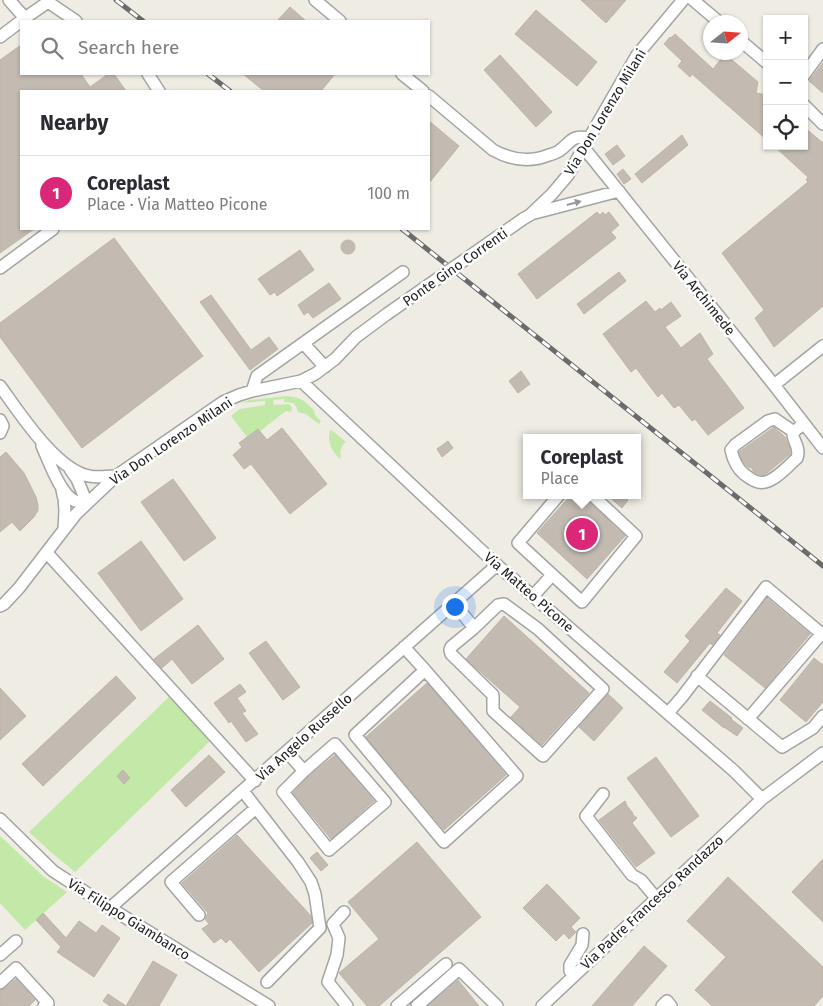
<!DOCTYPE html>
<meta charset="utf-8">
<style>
body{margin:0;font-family:"Fira Sans",sans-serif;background:#f7f7f7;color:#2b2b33}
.controls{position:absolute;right:15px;top:15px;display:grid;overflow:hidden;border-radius:0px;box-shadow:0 1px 4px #0004}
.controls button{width:45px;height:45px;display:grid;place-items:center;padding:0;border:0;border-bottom:1px solid #e1e1e2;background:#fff;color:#2b2b33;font:25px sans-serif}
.compass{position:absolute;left:703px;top:15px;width:45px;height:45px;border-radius:50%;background:#fff;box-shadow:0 1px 4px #0004;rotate:73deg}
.you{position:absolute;left:454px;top:606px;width:18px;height:18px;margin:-12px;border:4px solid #fff;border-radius:50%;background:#1a73e8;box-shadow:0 0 0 8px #1a73e833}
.badge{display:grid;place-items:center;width:32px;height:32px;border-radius:50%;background:#db2777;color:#fff;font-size:16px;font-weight:700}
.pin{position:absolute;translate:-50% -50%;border:2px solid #fff;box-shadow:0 1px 5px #0006}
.popup{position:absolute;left:523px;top:434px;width:118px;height:65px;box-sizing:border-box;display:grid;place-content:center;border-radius:0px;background:#fff;filter:drop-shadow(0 1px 4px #0005);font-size:16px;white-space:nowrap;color:#7c7c81}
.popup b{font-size:19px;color:#2b2b33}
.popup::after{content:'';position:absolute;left:50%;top:100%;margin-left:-10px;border:10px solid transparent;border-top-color:#fff}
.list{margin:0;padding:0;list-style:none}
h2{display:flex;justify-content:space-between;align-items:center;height:65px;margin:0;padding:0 20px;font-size:21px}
h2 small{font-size:16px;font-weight:400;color:#7c7c81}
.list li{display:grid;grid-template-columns:32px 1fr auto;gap:15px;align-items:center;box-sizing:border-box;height:75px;padding:0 20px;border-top:1px solid #e1e1e2}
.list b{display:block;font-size:19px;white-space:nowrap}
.list p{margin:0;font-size:16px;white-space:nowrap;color:#7c7c81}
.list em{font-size:16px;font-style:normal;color:#7c7c81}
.icon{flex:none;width:28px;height:28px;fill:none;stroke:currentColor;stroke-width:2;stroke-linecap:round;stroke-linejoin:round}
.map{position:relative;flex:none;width:823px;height:1006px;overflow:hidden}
.search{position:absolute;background:#fff;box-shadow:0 1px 4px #0004;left:20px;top:20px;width:410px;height:55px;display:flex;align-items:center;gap:12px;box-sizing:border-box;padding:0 18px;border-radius:0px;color:#7c7c81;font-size:19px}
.panel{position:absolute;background:#fff;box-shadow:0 1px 4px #0004;left:20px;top:90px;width:410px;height:140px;border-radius:0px}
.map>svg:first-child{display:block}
.grass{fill:#c2e9a8}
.building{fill:#c3bbb2;stroke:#c0b3a5}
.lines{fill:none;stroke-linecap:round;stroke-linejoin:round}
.minor-casing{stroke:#a4a4a4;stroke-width:14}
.minor{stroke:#fff;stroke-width:11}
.rail-casing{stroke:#6b6b6b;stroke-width:5}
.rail{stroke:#fff;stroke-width:3;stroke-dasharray:9;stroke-linecap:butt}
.minor-bridge-casing{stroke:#a4a4a4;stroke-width:14;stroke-linecap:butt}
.minor-bridge{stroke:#fff;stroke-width:11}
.oneway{fill:#999}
.labels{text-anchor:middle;stroke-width:5;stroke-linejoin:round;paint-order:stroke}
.street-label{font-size:14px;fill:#1d1d1d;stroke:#fff}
</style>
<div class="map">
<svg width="823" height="1006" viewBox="0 0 823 1006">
<rect width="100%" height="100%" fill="#eeece3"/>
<path class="grass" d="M287 396 298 398 304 401 314 410 315 415 321 421 319 424 306 414 298 412C295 402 294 403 284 402V399L273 400 274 405 289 404 292 408 291 412 286 411 260 431 258 429 247 437 231 416 240 409 265 405V401L240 403 250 400Z
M330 430 334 432 346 442 342 446 340 452 341 455 340 459C331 450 327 442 330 430Z
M170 696 210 741 75 872 52 853 29 832Z
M0 836 44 877 67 892 25 930 0 903Z"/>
<path class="building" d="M581 0H626L606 23Z
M290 7 306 21H277Z
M536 10 597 62 577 86 515 34Z
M675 34 713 69 725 54 758 82 756 93 767 95V140L692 74 690 77 678 66 682 61 664 44 670 37 671 38Z
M21 45V74H81L90 87 108 74H114L126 91H21V229H34L0 253V60Z
M500 55 552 112 536 127 484 70Z
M823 63V93L809 81Z
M243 74H335L321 91H264Z
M429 121 459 146 429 183Z
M804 127 823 143V306L774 347 755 318 764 310 722 253 808 182 806 180 808 177 774 146H804Z
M682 135 688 145 642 183 635 174Z
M617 145 625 156 613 165 605 154Z
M623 169 631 179 624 184 617 174Z
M597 212 600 215 603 212 605 215 609 212 619 225 611 232 616 238 537 299 518 274Z
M114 238 203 356 82 448 0 337V323Z
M341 247a7 7 0 1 1 14 0a7 7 0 1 1-14 0Z
M300 250 314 270 277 296 275 292 270 295 258 279Z
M619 272 626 281 584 314 577 304Z
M329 283 341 299 313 318 308 312 304 315 298 305Z
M211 295 251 350 269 337 278 349 250 370 200 302Z
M646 301 655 312 660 308 661 310 671 302 681 316 665 327 681 348 700 333 713 354 707 359 744 408 708 435 695 419 692 421 679 405 674 408 662 393 658 397 636 368 631 372 603 334Z
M521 371 530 384 518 393 509 381Z
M774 427 785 437 790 449V454L767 473 762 475 758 474 754 472 751 467 749 468 747 466 742 460 739 452Z
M282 428 327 484 290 514 251 464 244 469 233 455 242 447 239 443 258 429 267 440Z
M448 441 453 448 442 457 437 449Z
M6 452 24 473 36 497 38 505V510L34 517 20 531 12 522 0 532V457Z
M173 479 216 538 184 561 141 502Z
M571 495H583L587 500 625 536 587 579 537 533Z
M607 495H623L628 500 622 508Z
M141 541 183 599 141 631 98 573Z
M726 588 742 601 717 633 720 635 712 645 710 643 677 683 664 672 690 641 685 636Z
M767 598 810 634 765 688 724 655Z
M504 616 589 693 542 745 511 717 520 707 466 659Z
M198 625 224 659 192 684 172 659 162 668 154 659Z
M266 641 300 687 283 700 249 653Z
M814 658 823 665V702L806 722 780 700Z
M116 676 136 698 43 786 22 764Z
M427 683 506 775 444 830 366 737Z
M240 684 246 692 237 698 246 711 242 713 258 734 246 742 231 721 229 723 214 703Z
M0 688 26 716 0 740Z
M608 694 623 708 594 741 579 727Z
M710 701 732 718 731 719 743 728 737 736 724 727V728L702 710Z
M209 755 225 772 186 807 171 790Z
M335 755 374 801 331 839 293 793 308 777Z
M656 757 699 816 671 837 627 778Z
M123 770 130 778 124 784 117 776Z
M625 801 627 806 632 812 633 815 637 818 632 823 655 853 636 867 599 820Z
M237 835 311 916 312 923 259 972 230 939 226 943 221 938 214 943 202 929 209 924 205 919 208 913 182 883Z
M417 842 481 917 379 1006H367L339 973 379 939 348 902Z
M317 852 328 865 321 871 310 858Z
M823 859V922L792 892Z
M728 877 823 967V996L814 1006H712L695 990 726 957 687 921Z
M547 884 580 918 571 927 576 932 569 939 564 933 556 941 523 908Z
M43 913 66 938 79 921 96 933 102 925 120 938 94 977 57 952 61 947 36 920Z
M644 946 667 966 632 1006H592Z
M153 961 177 975 159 1006H126Z
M16 979 35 1000 29 1006H0V990L5 988Z
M458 980 479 1006H428Z
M108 994 126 1006H110L103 1001Z"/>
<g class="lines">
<defs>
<path id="minor" d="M315 0 340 21
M693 0 719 22
M25 18 48 2 76 21
M0 37 25 18 9 0
M740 40 767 63
M148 74 159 91
M402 74 423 91
M804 75 823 49
M429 96 493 150C511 160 529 163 549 155 552 154 556 153 559 151 573 141 570 135 590 138
M804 105 823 124
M584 148 774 385 823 448
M531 214 619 191
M523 219 530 215 552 194 568 175 637 55 683 0
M0 268 53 229
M304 344 325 367
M301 381 497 565 734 771 762 799
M774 385 823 346
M0 386C19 412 56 470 89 476 97 478 107 476 116 476
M252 391 257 376 403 272
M0 420 3 426 0 433
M794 432 775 419 768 421 735 445 731 450C733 459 737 468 744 474 748 477 753 481 758 482 771 486 788 466 797 458 801 447 791 438 793 433 795 430 801 426 804 424
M42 446C49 461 60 494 75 501 79 502 84 502 87 503
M70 469 77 479 87 503
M62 490C66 503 65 515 64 528
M559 495 518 543 582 602 636 536 592 495
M47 553 255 781
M533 596 552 575
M454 603 474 628 498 605 504 604 538 629 603 689 543 756 493 711V695L451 654 450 650 451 647 474 628
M0 606 4 604 19 588 76 514 116 476 223 402 239 395 252 391 301 381 315 374 335 359 356 337 387 314
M404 647 425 670 355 735 444 842 517 776 425 670
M697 676 782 747 813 728 823 716
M668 713 682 697 766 587 823 635
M748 719 822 633
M287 752 304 771 283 792 329 850 385 802 335 744 304 771
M243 791 298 862 311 882 315 894 320 928 267 982
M603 794 586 816 632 875 641 880 656 898
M0 819 53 871 110 908 269 1006
M110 908 497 565
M344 912 333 924 339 938 337 955 328 982 347 1006
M199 915 171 882 256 808
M0 955 16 941
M574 976 570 971V965L582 945 583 934
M0 983 16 968 48 1003 44 1006
M397 1006 446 964
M417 1006 459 969 497 1006
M542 1006 762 799 823 753
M662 1006 667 1001 671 1006"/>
</defs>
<use href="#minor" class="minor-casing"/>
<use href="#minor" class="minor"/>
<defs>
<path id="rail" d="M116 0 143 21
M208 74 230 91
M402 229 823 566"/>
</defs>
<use href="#rail" class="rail-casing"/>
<use href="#rail" class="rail"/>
<defs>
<path id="minor-bridge" d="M387 314 523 219"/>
</defs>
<use href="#minor-bridge" class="minor-bridge-casing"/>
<use href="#minor-bridge" class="minor-bridge"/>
</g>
<defs><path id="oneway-solid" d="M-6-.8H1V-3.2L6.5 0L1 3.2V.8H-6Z" transform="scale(1.25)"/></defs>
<use class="oneway" href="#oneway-solid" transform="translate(574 203) rotate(-15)"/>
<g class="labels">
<g class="street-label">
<text transform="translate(605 112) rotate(-59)" y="5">Via Don Lorenzo Milani</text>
<text transform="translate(455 267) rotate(-35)" y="5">Ponte Gino Correnti</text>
<text transform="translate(704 298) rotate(51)" y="5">Via Archimede</text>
<text transform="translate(171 441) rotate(-34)" y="5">Via Don Lorenzo Milani</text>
<text transform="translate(529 592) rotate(41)" y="5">Via Matteo Picone</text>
<text transform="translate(304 737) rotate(-42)" y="5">Via Angelo Russello</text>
<text transform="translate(652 902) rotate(-43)" y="5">Via Padre Francesco Randazzo</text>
<text transform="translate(129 919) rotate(32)" y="5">Via Filippo Giambanco</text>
</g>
</g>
</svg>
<div class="controls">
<button>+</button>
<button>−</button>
<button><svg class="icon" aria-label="locate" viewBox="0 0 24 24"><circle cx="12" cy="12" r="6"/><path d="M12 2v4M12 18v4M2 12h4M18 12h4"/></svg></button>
</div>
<svg class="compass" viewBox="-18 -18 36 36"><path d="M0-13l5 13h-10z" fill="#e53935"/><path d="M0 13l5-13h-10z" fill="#7c7c81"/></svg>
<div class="you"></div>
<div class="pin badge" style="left:582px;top:534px">1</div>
<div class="popup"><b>Coreplast</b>Place</div>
<div class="search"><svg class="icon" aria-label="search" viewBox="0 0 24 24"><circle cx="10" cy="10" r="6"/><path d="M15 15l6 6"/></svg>Search here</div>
<section class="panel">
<h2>Nearby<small></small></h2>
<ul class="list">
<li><span class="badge">1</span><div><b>Coreplast</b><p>Place · Via Matteo Picone</p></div><em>100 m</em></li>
</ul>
</section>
</div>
